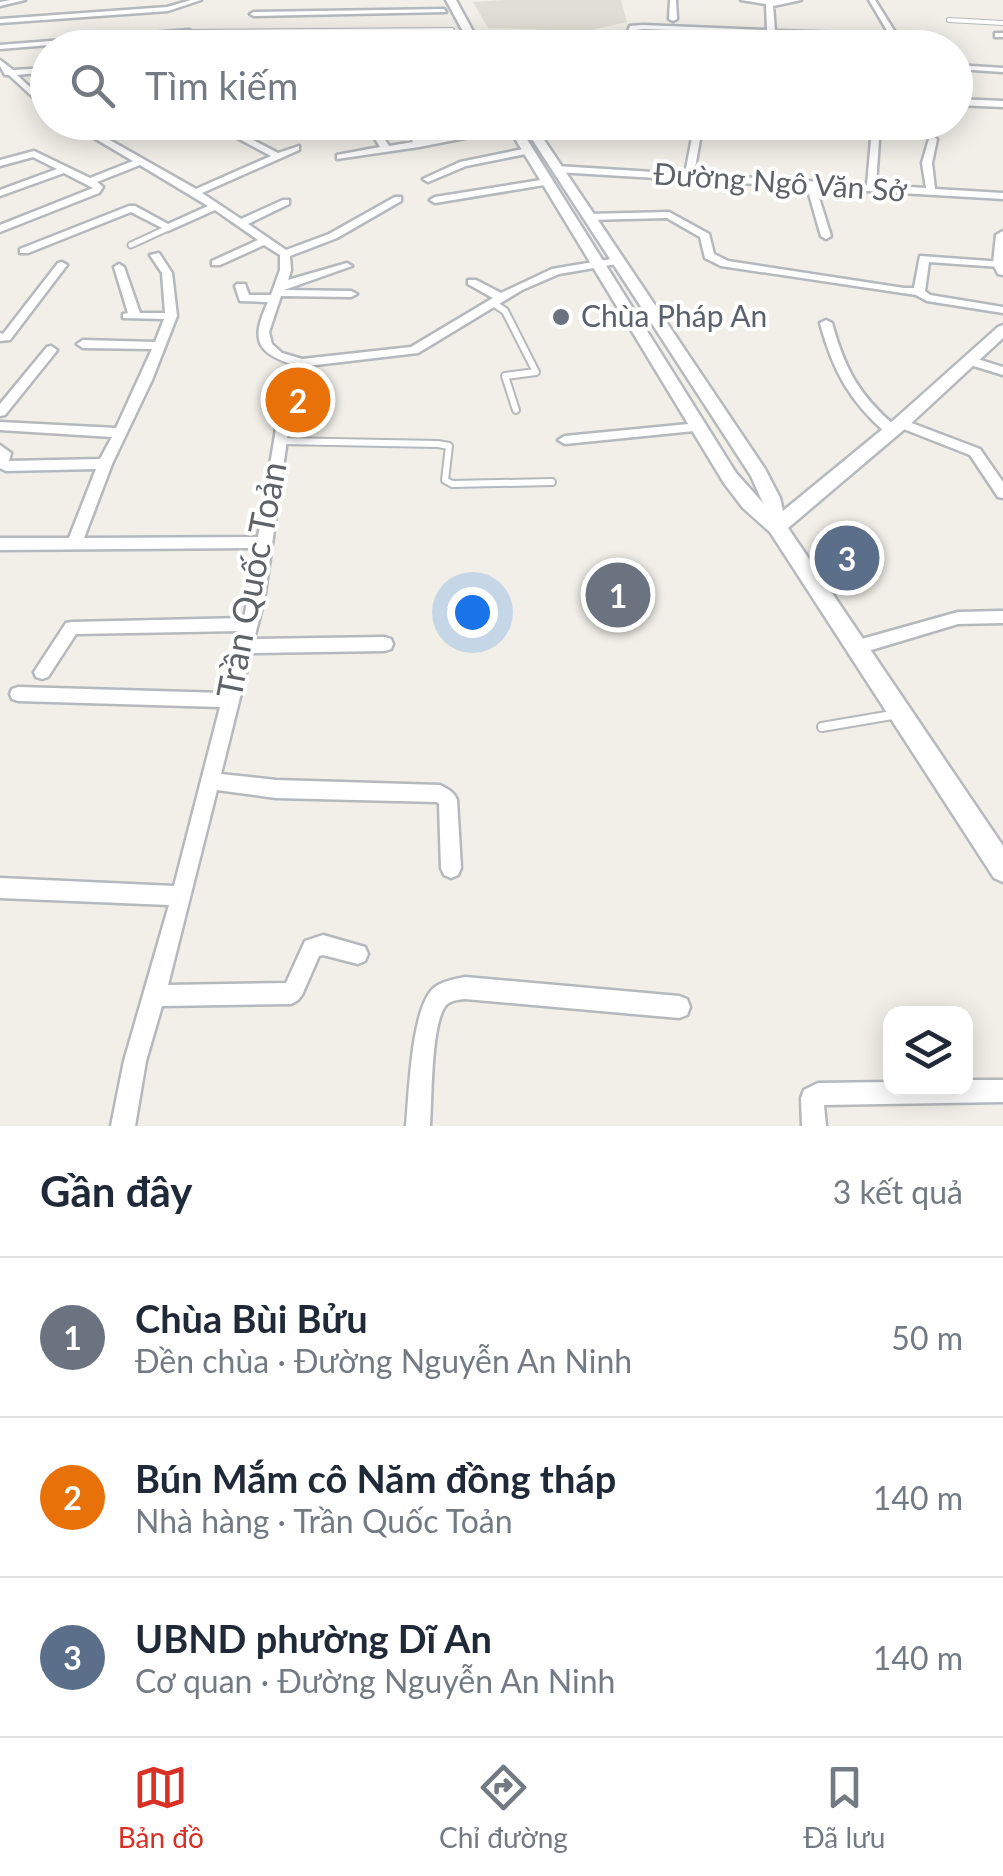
<!DOCTYPE html>
<html lang="vi">
<meta charset="utf-8">
<style>
body{margin:0;font-family:Lato,sans-serif;background:#f2f2f3;color:#1f2937}
.controls{position:absolute;right:30px;bottom:30px;display:grid;overflow:hidden;border-radius:20px;box-shadow:0 5px 25px #0003}
.controls button{width:90px;height:90px;display:grid;place-items:center;padding:0;border:0;border-bottom:2px solid #e0e1e3;background:#fff;color:#1f2937;font:50px sans-serif}
.you{position:absolute;left:472px;top:612px;width:35px;height:35px;margin:-25px;border:8px solid #fff;border-radius:50%;background:#1a73e8;box-shadow:0 0 0 15px #1a73e833}
.badge{display:grid;place-items:center;width:65px;height:65px;border-radius:50%;background:#d93025;color:#fff;font-size:32px;font-weight:700}
.pin{position:absolute;translate:-50% -50%;border:5px solid #fff;box-shadow:0 2px 10px #0006}
.list{margin:0;padding:0;list-style:none}
h2{display:flex;justify-content:space-between;align-items:center;height:130px;margin:0;padding:0 40px;font-size:42px}
h2 small{font-size:32px;font-weight:400;color:#747a83}
.list li{display:grid;grid-template-columns:65px 1fr auto;gap:30px;align-items:center;box-sizing:border-box;height:160px;padding:0 40px;border-top:2px solid #e0e1e3}
.list b{display:block;font-size:38px;white-space:nowrap}
.list p{margin:0;font-size:32px;white-space:nowrap;color:#747a83}
.list em{font-size:32px;font-style:normal;color:#747a83}
.icon{flex:none;width:55px;height:55px;fill:none;stroke:currentColor;stroke-width:2;stroke-linecap:round;stroke-linejoin:round}
.map{position:relative;flex:none;width:1003px;height:1126px;overflow:hidden}
.search{position:absolute;background:#fff;box-shadow:0 5px 25px #0003;left:30px;right:30px;top:30px;height:110px;display:flex;align-items:center;gap:25px;box-sizing:border-box;padding:0 35px;border-radius:55px;color:#747a83;font-size:38px}
.sheet{height:610px;background:#fff}
nav{display:flex;justify-content:space-around;align-items:center;box-sizing:border-box;height:140px;border-top:2px solid #e0e1e3;background:#fff;font-size:28px;color:#747a83}
nav a{display:grid;justify-items:center;gap:5px}
nav .on{color:#d93025}
.map>svg:first-child{display:block}
.education{fill:#e1ded6}
.lines{fill:none;stroke-linecap:round;stroke-linejoin:round}
.service-far3-casing{stroke:#b5b8bc;stroke-width:6}
.service-far2-casing{stroke:#b5b8bc;stroke-width:9}
.service-far1-casing{stroke:#b5b8bc;stroke-width:10}
.service-casing{stroke:#b5b8bc;stroke-width:12}
.minor-casing{stroke:#b5b8bc;stroke-width:5}
.secondary-casing{stroke:#b6babf;stroke-width:5}
.service-far3{stroke:#fff;stroke-width:4}
.service-far2{stroke:#fff;stroke-width:5}
.service-far1{stroke:#fff;stroke-width:6}
.service{stroke:#fff;stroke-width:8}
.minor{fill:#fff;fill-rule:evenodd}
.secondary{fill:#fff;fill-rule:evenodd}
.worship-dot{fill:#6b7280;stroke:#fff;stroke-width:4}
.labels{text-anchor:middle;stroke-width:8;stroke-linejoin:round;paint-order:stroke}
.far-street-label{font-size:30px;fill:#5f6368;stroke:#fff}
.far-worship-label{font-size:30px;fill:#5b616d;stroke:#fff;text-anchor:start}
.street-label{font-size:35px;fill:#5f6368;stroke:#fff}
</style>
<div class="map">
<svg width="1003" height="1126" viewBox="0 0 1003 1126">
<rect width="100%" height="100%" fill="#f1efe8"/>
<path class="education" d="M504 0H621L627 22 586 31 488 28 473 2Z"/>
<g class="lines">
<defs>
<path id="service-far3" d="M949 20 1003 23
M189 32 452 30
M623 39 718 44
M424 46 462 47"/>
<path id="service-far2" d="M131 245 168 228"/>
<path id="service-far1" d="M493 303 505 311 536 372 505 376 516 410
M280 441 438 444 449 446 445 480 452 484 552 482"/>
<path id="service" d="M822 727 898 714"/>
<path id="minor" d="M11 0H25L0 6V2Z
M191 0H201L168 11 0 23V19L167 7Z
M670 0H676L677 19 673 21 669 19Z
M741 0H801L773 6 775 31 889 34 869 0H875L905 48H898L892 38 643 29 636 30 632 39 623 41 471 40 467 38 471 36 622 37 626 36 630 26 643 25 767 30 766 4Z
M444 9 446 12 254 16 250 14 254 12Z
M189 30 193 32V48H185V34L0 49V45Z
M995 33H1003V37H995Z
M0 60 13 70 48 68V72L17 75 48 104V111L9 75H5L0 66Z
M956 65 1003 68V72L956 69Z
M956 99 1003 101V107L956 105Z
M67 122H78L196 189 271 156 207 122H219L278 153 299 146V150L202 193 241 219 283 200H289V204L248 224 286 250 329 234 395 197H401V201L337 238 290 256 291 270 288 280 347 263 352 266 284 290 351 291 357 294 351 297 281 296 269 332 272 344 282 353 302 359 411 347 493 298 468 284V280H476L501 293 552 269 617 258 622 261 617 264 559 274 522 290 418 353 307 366 292 405 264 600 254 639 385 637 391 639 393 644 391 649 385 651 251 653 221 774 276 780 440 785C448 789 454 792 457 800L461 868 458 875 451 878 444 875 441 868 439 804 437 802 276 798 217 790 168 985 286 983 305 941 323 935 365 947 368 954 365 961 358 964 323 955 319 956 302 995 298 1000 291 1004 162 1006 146 1061 135 1126H111L124 1061 169 905 0 898V878L174 886 220 707 18 701 12 699 10 694 12 689 18 687 224 693 235 649 234 646 240 631 76 634 48 677 42 679 36 677 34 672 66 623 72 622 244 618 257 548 0 550V538H69L96 469 6 471 0 468V445L11 453 9 461 100 459 112 437 0 430V422L116 428 152 349 83 348 77 344 83 340 155 342 164 319 123 318V314L128 313 114 267 119 264 124 267 140 313H165L162 273 150 255 159 253 172 273 177 316 152 380 112 464 84 538 258 537 280 405 295 365C255 353 251 339 268 302L240 301 235 286 237 284H245L249 295H271L280 270V255L264 245 220 265H212V261L258 240 215 210 168 231 131 212 28 253H20V249L129 206H135L168 224 208 206 140 165 97 182 103 187 99 193 0 232V225L93 188 64 173 0 196V190L57 169 33 157 0 166V160L34 151 90 178 133 161Z
M333 122H356L297 134 293 131Z
M365 122H374L389 146 413 142 403 122H412L422 140 527 122 532 125 419 147 337 159V155L380 147Z
M446 122H472L468 125Z
M695 122H703L694 174 867 185 871 140 875 137 879 140 876 185 926 188 922 163 929 139 933 136 937 139 932 163 935 189 1003 193V199L816 188 831 236 826 239 821 236 807 187 557 172 552 169 557 166 685 174Z
M528 148 533 151 531 153 466 166 428 182 423 179 460 162Z
M547 179 552 182 550 184 435 203 430 200 435 197Z
M669 212 709 234 714 254 728 261 904 288H914L920 256 1003 262V266L1000 267 929 262 925 291 930 295 1003 307V313L927 301 916 295 721 266 705 258 700 237 667 218 588 220 583 217 588 214Z
M62 262 67 265 10 340 0 341V333L3 334 58 263Z
M826 320 832 323C845 370 859 395 896 427L898 430 896 433H886C849 400 833 371 820 323Z
M51 346 57 350 55 353 5 415 0 416V404L47 347Z
M971 357 1003 367V375L967 364 965 361Z
M901 419 980 449 1003 482V498L998 497 970 455 896 426 895 423 896 420Z
M699 423 704 424 706 427 704 430 565 444 558 440 565 436Z
M1003 611V623L958 624 858 654 852 652 850 647 852 642 858 640 958 612Z
M465 977 679 996 687 999 690 1007 687 1015 679 1018 465 999C457 1000 449 1000 444 1008 431 1030 432 1098 430 1126H406C409 1096 411 1005 435 987 443 981 455 979 465 977Z
M966 1080H1003V1102L824 1105 826 1126H802L801 1098 804 1090 818 1083 890 1082V1088H966Z"/>
<path id="secondary" d="M446 0H456L482 48H472Z
M505 122H516L736 473 763 503 751 476 521 122H532L765 469 780 498 783 511 895 419 998 327 1003 325V338L907 427 788 528 1003 846V882L994 878 770 532 743 508 724 483Z
M1003 231V275L998 274 993 264 996 235Z"/>
</defs>
<use href="#service-far3" class="service-far3-casing"/>
<use href="#service-far2" class="service-far2-casing"/>
<use href="#service-far1" class="service-far1-casing"/>
<use href="#service" class="service-casing"/>
<use href="#minor" class="minor-casing"/>
<use href="#secondary" class="secondary-casing"/>
<use href="#service-far3" class="service-far3"/>
<use href="#service-far2" class="service-far2"/>
<use href="#service-far1" class="service-far1"/>
<use href="#service" class="service"/>
<use href="#minor" class="minor"/>
<use href="#secondary" class="secondary"/>
</g>
<circle class="worship-dot" cx="561" cy="317" r="10"/>
<g class="labels">
<g class="far-street-label">
<text transform="translate(780 183) rotate(4)" y="10">Đường Ngô Văn Sở</text>
</g>
<g class="far-worship-label">
<text x="581" y="327">Chùa Pháp An</text>
</g>
<g class="street-label">
<text transform="translate(252 580) rotate(-79)" y="12">Trần Quốc Toản</text>
</g>
</g>
</svg>
<div class="controls">
<button><svg class="icon" aria-label="layers" viewBox="0 0 24 24"><path d="M12 4l9 5-9 5-9-5zM3 14l9 5 9-5"/></svg></button>
</div>
<div class="you"></div>
<div class="pin badge" style="left:618px;top:595px;background:#6b7280">1</div>
<div class="pin badge" style="left:298px;top:400px;background:#e8710a">2</div>
<div class="pin badge" style="left:847px;top:558px;background:#5c6f8a">3</div>
<div class="search"><svg class="icon" aria-label="search" viewBox="0 0 24 24"><circle cx="10" cy="10" r="6"/><path d="M15 15l6 6"/></svg>Tìm kiếm</div>
</div>
<section class="sheet">
<h2>Gần đây<small>3 kết quả</small></h2>
<ul class="list">
<li><span class="badge" style="background:#6b7280">1</span><div><b>Chùa Bùi Bửu</b><p>Đền chùa · Đường Nguyễn An Ninh</p></div><em>50 m</em></li>
<li><span class="badge" style="background:#e8710a">2</span><div><b>Bún Mắm cô Năm đồng tháp</b><p>Nhà hàng · Trần Quốc Toản</p></div><em>140 m</em></li>
<li><span class="badge" style="background:#5c6f8a">3</span><div><b>UBND phường Dĩ An</b><p>Cơ quan · Đường Nguyễn An Ninh</p></div><em>140 m</em></li>
</ul>
</section>
<nav>
<a class="on"><svg class="icon" aria-label="map" viewBox="0 0 24 24"><path d="M3 6l6-2 6 2 6-2v14l-6 2-6-2-6 2zM9 4v14M15 6v14"/></svg>Bản đồ</a>
<a><svg class="icon" aria-label="directions" viewBox="0 0 24 24"><path d="M12 3l9 9-9 9-9-9zM9 14v-3h6M13 9l2 2-2 2"/></svg>Chỉ đường</a>
<a><svg class="icon" aria-label="saved" viewBox="0 0 24 24"><path d="M7 4h10v16l-5-4-5 4z"/></svg>Đã lưu</a>
</nav>
